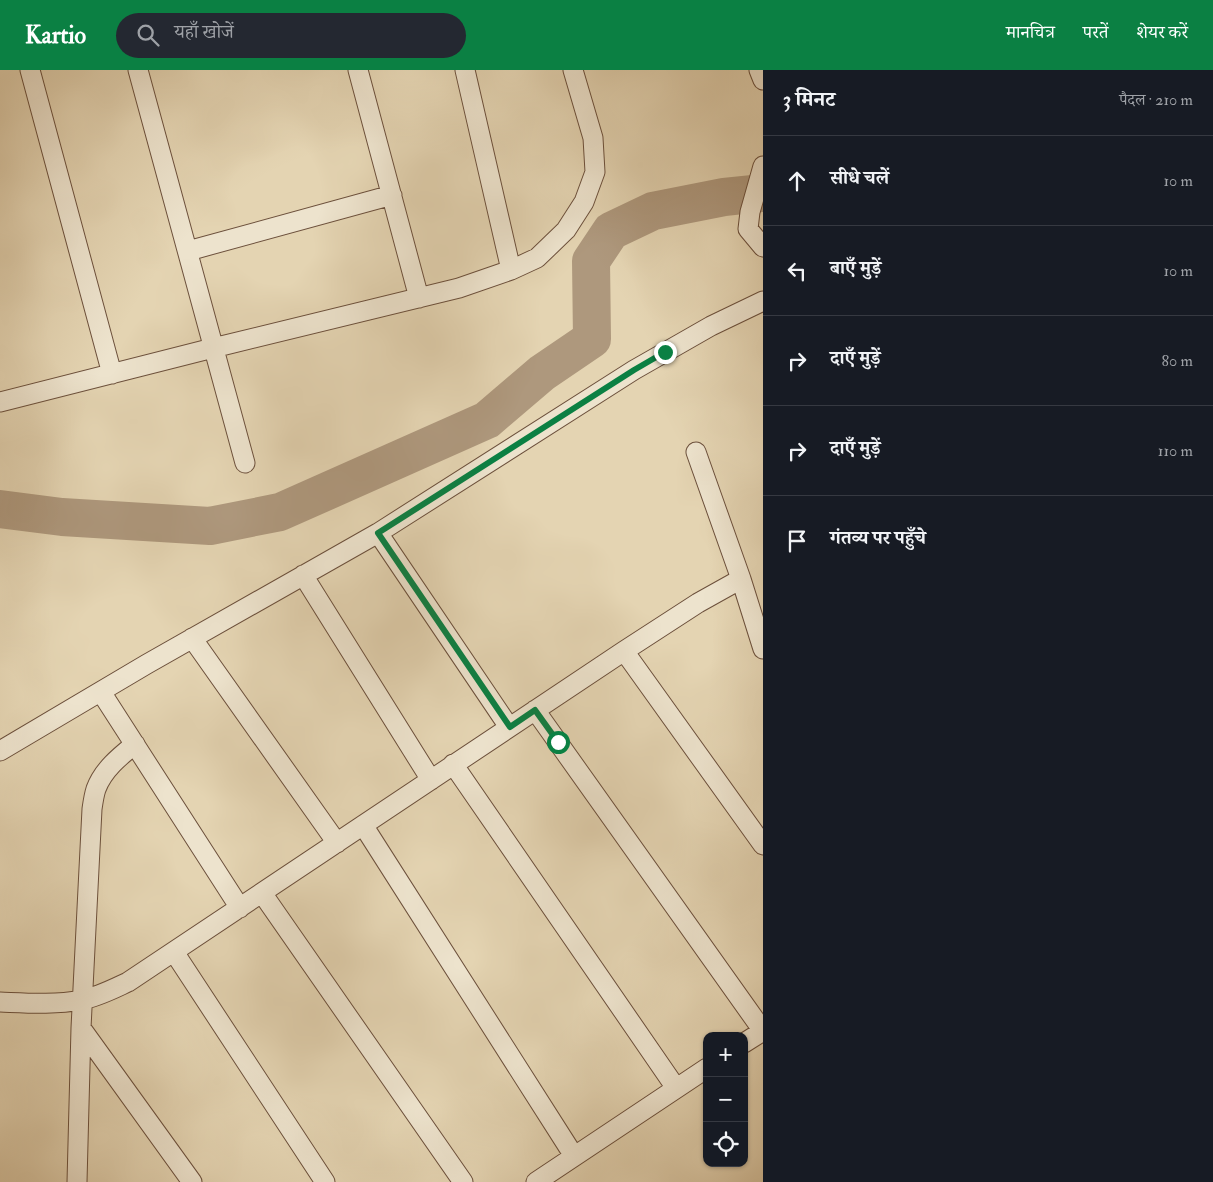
<!DOCTYPE html>
<html lang="hi">
<meta charset="utf-8">
<style>
body{margin:0;font-family:"IM FELL Double Pica","Noto Serif Devanagari",serif;background:#242831;color:#f1f3f6}
.controls{position:absolute;right:15px;bottom:15px;display:grid;overflow:hidden;border-radius:10px;box-shadow:0 1px 4px #0004}
.controls button{width:45px;height:45px;display:grid;place-items:center;padding:0;border:0;border-bottom:1px solid #363941;background:#171b24;color:#f1f3f6;font:25px sans-serif}
.stop{position:absolute;width:15px;height:15px;margin:-11px;border:4px solid #0b8043;border-radius:50%;background:#fff}
.stop.end{background:#0b8043;border-color:#fff;box-shadow:0 1px 5px #0008}
.list{margin:0;padding:0;list-style:none}
h2{display:flex;justify-content:space-between;align-items:center;height:65px;margin:0;padding:0 20px;font-size:21px}
h2 small{font-size:16px;font-weight:400;color:#9ea1a6}
.list li{display:grid;grid-template-columns:32px 1fr auto;gap:15px;align-items:center;box-sizing:border-box;height:90px;padding:0 20px;border-top:1px solid #363941}
.list b{display:block;font-size:19px;white-space:nowrap}
.list em{font-size:16px;font-style:normal;color:#9ea1a6}
.icon{flex:none;width:28px;height:28px;fill:none;stroke:currentColor;stroke-width:2;stroke-linecap:round;stroke-linejoin:round}
.map{position:relative;flex:none;width:763px;height:1112px;overflow:hidden}
header{display:flex;align-items:center;gap:30px;box-sizing:border-box;height:70px;padding:0 25px;background:#0b8043;color:#fff}
header strong{font-size:24px}
nav{display:flex;gap:28px;margin-inline-start:auto;font-size:18px}
.search{width:350px;height:45px;background:#242831;display:flex;align-items:center;gap:12px;box-sizing:border-box;padding:0 18px;border-radius:28px;color:#9ea1a6;font-size:19px}
main{display:flex}
aside{flex:1;background:#171b24}
.map>svg:first-child{display:block}
.lines{fill:none;stroke-linecap:round;stroke-linejoin:round}
.river{stroke:#ae987d;stroke-width:38}
.minor-casing{stroke:#6c503c;stroke-width:21}
.minor{stroke:#ede3cd;stroke-width:19}
.route{stroke:#0b8043;stroke-width:6}
</style>
<header>
<strong>Kartio</strong>
<div class="search"><svg class="icon" aria-label="search" viewBox="0 0 24 24"><circle cx="10" cy="10" r="6"/><path d="M15 15l6 6"/></svg>यहाँ खोजें</div>
<nav><a>मानचित्र</a><a>परतें</a><a>शेयर करें</a></nav>
</header>
<main>
<div class="map">
<svg width="763" height="1112" viewBox="0 0 763 1112">
<rect width="100%" height="100%" fill="#e4d4b2"/>
<filter id="stains"><feTurbulence type="fractalNoise" baseFrequency=".004" numOctaves="4"/><feColorMatrix values="0 0 0 0 .2 0 0 0 0 .09 0 0 0 0 .02 0 0 0 .5 -.17"/></filter>
<radialGradient id="worn" r=".72"><stop offset=".6" stop-color="#630" stop-opacity="0"/><stop offset="1" stop-color="#630" stop-opacity=".3"/></radialGradient>
<g class="lines">
<path class="river" d="M0 439 62 447 210 456 280 442 487 350 542 303 592 269 591 191 611 161 653 141 724 127 763 123"/>
<defs>
<path id="minor" d="M30 0 112 304
M138 0 245 393
M358 0 419 228
M465 0 511 200
M759 0 763 10
M763 96 750 142 748 159 763 177
M188 181 392 125
M0 332 213 278 459 218 511 200 537 188 566 160 584 132 595 102 593 68 573 0
M696 382 741 509 763 579
M378 463 509 657
M303 505 431 710
M192 568 337 773
M624 581 763 775
M101 622 240 838
M535 640 763 961
M0 681 147 594 378 463 634 300 711 256 763 231
M453 694 676 1018
M363 755 574 1086
M262 823 463 1112
M174 882 325 1112
M0 932C27 933 55 935 81 930 98 927 113 919 128 912L624 581 698 533 741 509
M81 958 192 1112
M744 973 763 961
M77 1112 81 958 92 739C93 732 94 725 96 719 103 700 119 687 135 674
M536 1112 707 998"/>
</defs>
<use href="#minor" class="minor-casing"/>
<use href="#minor" class="minor"/>
</g>
<g class="lines">
<path class="route" d="M558 672 535 640 510 657 378 463 634 300 665 282"/>
</g>
<rect width="100%" height="100%" filter="url(#stains)"/>
<rect width="100%" height="100%" fill="url(#worn)"/>
</svg>
<div class="controls">
<button>+</button>
<button>−</button>
<button><svg class="icon" aria-label="locate" viewBox="0 0 24 24"><circle cx="12" cy="12" r="6"/><path d="M12 2v4M12 18v4M2 12h4M18 12h4"/></svg></button>
</div>
<div class="stop" style="left:558px;top:672px"></div>
<div class="stop end" style="left:665px;top:282px"></div>
</div>
<aside>
<h2>3 मिनट<small>पैदल · 210 m</small></h2>
<ul class="list">
<li><svg class="icon" aria-label="ahead" viewBox="0 0 24 24"><path d="M12 20V5M6 11l6-6 6 6"/></svg><div><b>सीधे चलें</b></div><em>10 m</em></li>
<li><svg class="icon" aria-label="left" viewBox="0 0 24 24"><path d="M17 20v-9H6M10 6l-5 5 5 5"/></svg><div><b>बाएँ मुड़ें</b></div><em>10 m</em></li>
<li><svg class="icon" aria-label="right" viewBox="0 0 24 24"><path d="M7 20v-9h11M14 6l5 5-5 5"/></svg><div><b>दाएँ मुड़ें</b></div><em>80 m</em></li>
<li><svg class="icon" aria-label="right" viewBox="0 0 24 24"><path d="M7 20v-9h11M14 6l5 5-5 5"/></svg><div><b>दाएँ मुड़ें</b></div><em>110 m</em></li>
<li><svg class="icon" aria-label="arrive" viewBox="0 0 24 24"><path d="M6 21V4h12l-3 4 3 4H6"/></svg><div><b>गंतव्य पर पहुँचे</b></div></li>
</ul>
</aside>
</main>
